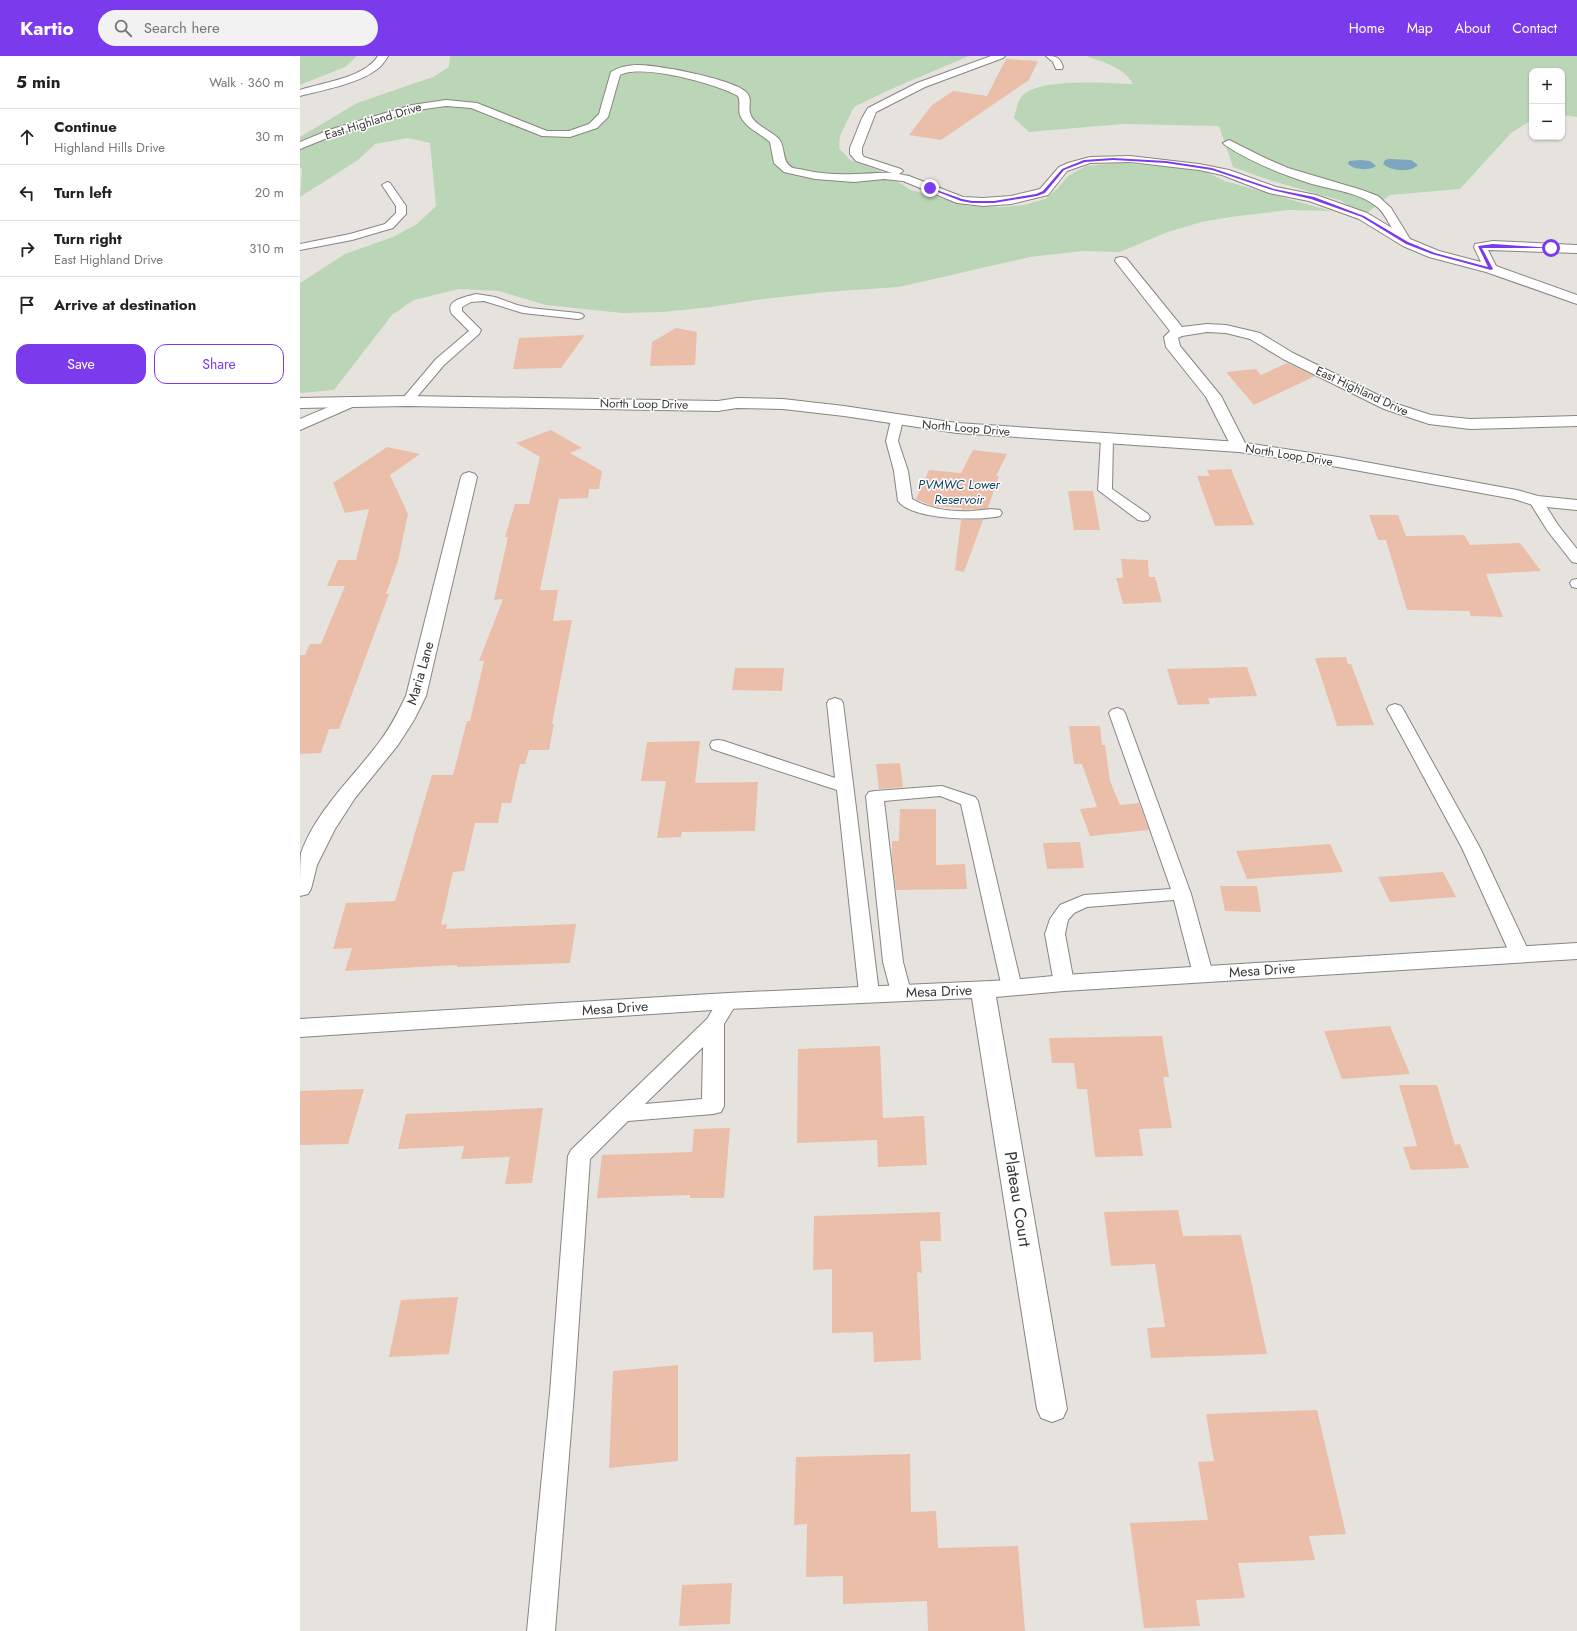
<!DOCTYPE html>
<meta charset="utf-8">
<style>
body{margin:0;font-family:Jost,sans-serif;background:#f2f2f2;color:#222}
.controls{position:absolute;right:12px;top:12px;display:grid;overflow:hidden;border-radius:8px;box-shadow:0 1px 3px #0004}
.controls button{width:36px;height:36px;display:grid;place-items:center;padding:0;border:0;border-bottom:1px solid #e0e0e0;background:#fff;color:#222;font:20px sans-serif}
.stop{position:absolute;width:12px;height:12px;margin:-9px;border:3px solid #7c3aed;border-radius:50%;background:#fff}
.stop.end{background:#7c3aed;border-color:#fff;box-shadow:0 1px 4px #0008}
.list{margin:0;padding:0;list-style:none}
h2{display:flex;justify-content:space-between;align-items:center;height:52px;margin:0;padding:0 16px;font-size:17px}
h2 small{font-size:13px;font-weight:400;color:#767676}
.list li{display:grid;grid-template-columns:26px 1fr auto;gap:12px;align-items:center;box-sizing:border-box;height:56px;padding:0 16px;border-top:1px solid #e0e0e0}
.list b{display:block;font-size:15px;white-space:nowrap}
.list p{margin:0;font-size:13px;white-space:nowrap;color:#767676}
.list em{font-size:13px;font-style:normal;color:#767676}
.actions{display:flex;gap:8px;padding:12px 16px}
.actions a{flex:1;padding:9px 0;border:1px solid #7c3aed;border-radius:12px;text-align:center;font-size:14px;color:#7c3aed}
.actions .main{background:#7c3aed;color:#fff}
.icon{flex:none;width:22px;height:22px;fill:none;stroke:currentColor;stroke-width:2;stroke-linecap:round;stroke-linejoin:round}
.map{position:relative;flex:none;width:1277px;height:1575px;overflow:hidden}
header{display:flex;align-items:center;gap:24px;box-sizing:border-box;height:56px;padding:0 20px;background:#7c3aed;color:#fff}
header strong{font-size:19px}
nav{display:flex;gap:22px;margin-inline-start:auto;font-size:14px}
.search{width:280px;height:36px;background:#f2f2f2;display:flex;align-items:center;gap:10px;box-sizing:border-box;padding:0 14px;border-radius:22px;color:#767676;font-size:15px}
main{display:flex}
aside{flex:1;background:#fff}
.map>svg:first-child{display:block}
.green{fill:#bbd5b7}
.water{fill:#7da6c0}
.building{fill:#eabea9}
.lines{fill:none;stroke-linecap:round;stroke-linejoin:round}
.lane-casing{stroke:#888581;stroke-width:2}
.street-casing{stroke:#888581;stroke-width:2}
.secondary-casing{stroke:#888581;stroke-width:2}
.lane{fill:#fff;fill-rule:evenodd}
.street{fill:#fff;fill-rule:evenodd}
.secondary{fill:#fff;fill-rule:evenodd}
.route{fill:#7c3aed}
.labels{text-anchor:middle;stroke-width:3;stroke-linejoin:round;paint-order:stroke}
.far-street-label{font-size:12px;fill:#363534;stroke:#fff}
.far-water-label{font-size:13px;font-style:italic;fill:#134662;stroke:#fff}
.street-label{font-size:14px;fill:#363534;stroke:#fff}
.near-street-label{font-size:17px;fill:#363534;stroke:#fff}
</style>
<header>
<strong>Kartio</strong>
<div class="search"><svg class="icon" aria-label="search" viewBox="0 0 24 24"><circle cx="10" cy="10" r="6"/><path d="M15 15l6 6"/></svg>Search here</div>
<nav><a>Home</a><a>Map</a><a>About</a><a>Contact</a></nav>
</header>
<main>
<aside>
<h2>5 min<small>Walk · 360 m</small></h2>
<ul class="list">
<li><svg class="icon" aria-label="ahead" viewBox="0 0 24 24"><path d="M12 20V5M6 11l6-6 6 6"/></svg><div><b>Continue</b><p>Highland Hills Drive</p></div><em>30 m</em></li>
<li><svg class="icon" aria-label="left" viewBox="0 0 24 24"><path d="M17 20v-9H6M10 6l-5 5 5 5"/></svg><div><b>Turn left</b></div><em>20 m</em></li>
<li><svg class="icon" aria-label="right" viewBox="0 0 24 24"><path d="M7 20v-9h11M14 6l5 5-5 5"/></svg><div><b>Turn right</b><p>East Highland Drive</p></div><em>310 m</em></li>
<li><svg class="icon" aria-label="arrive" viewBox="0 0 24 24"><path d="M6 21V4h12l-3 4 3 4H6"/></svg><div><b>Arrive at destination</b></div></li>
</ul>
<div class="actions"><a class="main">Save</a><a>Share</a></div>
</aside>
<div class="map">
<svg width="1277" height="1575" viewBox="0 0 1277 1575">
<rect width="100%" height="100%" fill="#e6e3df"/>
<path class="green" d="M0 0H57L45 11 0 29Z
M150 0H669L589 34 554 51 540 80 539 92 550 104 579 114 611 134 669 150 701 151 724 149 745 143 758 132 768 120 786 110 817 107 869 111 906 116 925 125 1031 155 989 154 931 161 901 166 865 177 820 196 782 195 730 201 599 231 525 236 456 244 411 251 363 256 322 257 246 249 199 235 159 233 114 244 92 259 34 334 0 337V227L45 198 93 181 117 168 136 150 130 87 108 82 75 88 58 104 0 141 2 113 0 112V81L57 47 133 21 149 11Z
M786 0H1277V61L1262 59V15H1232V64L1211 77 1160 133 1090 139 1063 160 1042 145 966 123 933 111 919 70 822 68 729 76 714 62C716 55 717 47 721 41 736 21 809 27 833 28 824 11 803 6 786 0Z"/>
<path class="water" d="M1089 103 1111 104 1118 109C1110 117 1091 115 1083 108L1085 104Z
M1061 104 1070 105 1076 110C1069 115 1055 114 1048 108L1049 105Z"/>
<path class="building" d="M706 3 738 5 729 24 641 84 609 79 632 49 653 35 687 40Z
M376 272 397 276 395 309 350 310 352 286Z
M285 279 261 312 213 313 219 282Z
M987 307 1015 320 954 349 926 316 956 313 961 319Z
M251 374 282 392 270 397 302 415 299 433H289L288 442 259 443 240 534H258L253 565 272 564 252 668H254L249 694H229L225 708H220L211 747H202L198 767H175L164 815 153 816 141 869 147 868 146 873 276 868 270 907 157 911V909L45 915 52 892 33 893 46 847 95 845 132 719H153L167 665H170L184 605H179L203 543 194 544 208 481H205L215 448H229L240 401 216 387Z
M87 391 120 398 90 419 108 458 98 505 86 538H89L39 673H29L21 697 0 698V599H5L10 588H21L45 530H27L38 504H56L69 453 45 457 33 427Z
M673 394 707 398 696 420H699L688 452 662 454V452L632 450 616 443 629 414 661 417Z
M931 413 954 469 915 470 897 420H910L907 414Z
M768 435H793L800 474H774Z
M1069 459H1098L1106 480 1164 479 1170 489 1220 487 1241 515 1186 518 1203 561 1171 560 1169 555 1107 554 1086 484H1078Z
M661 464H683L664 516 655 514Z
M821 503 848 504 849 521H855L862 546 823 548 816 522H823Z
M1046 601 1048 608H1051L1074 669 1037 670 1015 602Z
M947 611 957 640 908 642 910 648 878 649 867 613Z
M435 612H484L482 635 432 634Z
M769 670H800L802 689H805L810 725 820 749 839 747 849 774 790 780 780 753 797 751 782 708H774Z
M400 685 395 727 458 726 455 775 382 776 381 781 357 782 366 725H341L347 686Z
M600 707 603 731 579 733 576 708Z
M600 753H636V809L665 808 667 833 596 834 592 804V785H599Z
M780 786 784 812 747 813 743 787Z
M1030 788 1043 816 947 823 936 795Z
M1143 816 1156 841 1090 846 1078 821Z
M920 830H957L961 856 925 855Z
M1090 970 1110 1018 1042 1023 1024 975Z
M862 980 869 1021H863L872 1072 839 1073 843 1100 795 1101 787 1033H777L774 1007H752L749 982Z
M580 990 583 1062 624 1060 627 1109 578 1111 577 1084 497 1087 498 993Z
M1099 1029H1137L1155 1089 1160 1088 1169 1112 1111 1114 1103 1091 1117 1090Z
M64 1033 48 1088 0 1089V1035Z
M243 1052 232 1127 205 1128 210 1101 161 1103 164 1090 98 1093 106 1058Z
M430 1072 424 1142H390V1139L297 1142 302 1099 392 1096 394 1073Z
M878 1154 883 1180 941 1179 967 1298 851 1302 847 1272 865 1271 855 1208 811 1210 804 1156Z
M640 1156 641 1185H620L622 1217 617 1216 621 1304 574 1306 573 1276 532 1277V1213L513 1214 514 1160Z
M158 1241 149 1298 89 1301 101 1244Z
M378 1309V1405L309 1412 313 1315Z
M1017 1354 1046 1478 1009 1480 1015 1504 938 1507 945 1542 896 1544 900 1570 844 1572 830 1467 908 1464 898 1406 914 1405 906 1358Z
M610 1398 611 1456 636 1455 638 1492 718 1490 725 1575H628L627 1545 543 1548V1520L506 1521 507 1468 494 1469 496 1401Z
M432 1527 430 1568 379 1570 382 1529Z"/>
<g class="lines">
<defs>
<path id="lane" d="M746 0C756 0 760 1 763 11L762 13H756L753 6Z
M87 126 90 127 106 150V158L93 172 52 184 0 194V188L50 178 85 168 96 157V150L82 129Z
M176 238 195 241 217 249 230 252 278 257 282 258 284 260 282 262 278 263 223 257 184 245 171 246 162 251V255L181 274 179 278 144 309 111 348H103L101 345 103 342 136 303 169 275 152 258C144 244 166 241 176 238Z
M597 360 601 361 603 364 598 385 608 415 612 443C629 453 652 456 672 455 681 454 691 452 700 454L702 457 700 460C679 465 612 464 598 445L594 415 586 385 591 364 593 361Z
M807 378 812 379 813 382 812 433 848 458 850 461 848 464 843 465 838 464 798 434 801 382 802 379Z
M1236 441 1241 442 1258 469 1277 493V507L1272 506 1247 474 1229 445 1231 442Z
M1277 523V532L1272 531 1270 527 1272 524Z
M535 642 541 644 543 647 579 937 576 942 569 944 562 942 559 937 537 734 412 693 410 689 412 685 418 684 424 685 535 722 527 647 529 644Z
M1095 648 1101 650 1103 653 1180 792 1230 898 1227 903 1220 904 1213 903 1210 898 1162 792 1087 653 1089 650Z
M817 652 823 654 825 657 891 838 913 918 910 923 903 925 896 923 893 918 874 844 787 851 774 857 768 864 765 878 774 927 771 932 764 934 757 932 754 927 745 878 750 863 760 849 784 839 871 833 809 657 811 654Z
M642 730 675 741 678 745 722 932 719 937 712 939 705 937 702 932 661 748 640 740 584 745 603 906 611 936 608 941 601 943 594 941 591 936 583 906 566 740 569 736 575 735Z
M428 938 435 940 438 945 424 968V1050L421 1056 413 1058 328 1065 290 1103 274 1337 255 1575H227L250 1337 268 1100 271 1094 407 963 421 940ZM403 991 402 1043 345 1048Z"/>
<path id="street" d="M78 0H88C85 5 81 11 76 14 57 28 23 34 0 40V34C24 26 64 22 78 0Z
M691 0H705L703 2 625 31 576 56 562 92V98L564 101 601 113 603 115 599 118 609 120 663 141 683 142 711 140 740 133 759 111 768 107 790 101 830 100 899 108 929 114 976 131 1016 139 1067 157 1092 172C1087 164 1083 155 1076 150 1058 136 1033 134 1012 128 981 118 952 107 925 89L923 87 929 84 965 102 988 112 1062 134 1078 140 1091 152 1110 183 1139 195 1181 206 1174 191 1175 188 1193 185 1277 189V197L1188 194 1196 210 1277 239V248L1186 216 1129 201 1103 190 1059 163 1009 145 969 137 922 119 899 114 830 106 790 107 767 115 748 139 711 148 683 150 657 147 603 125 584 123 554 126 515 123 484 116 474 107 470 86C460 77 445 72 440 59 438 53 441 46 438 40 418 28 341 7 320 19L308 61 297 72 270 81 242 80 171 52 146 50 117 54 37 78 0 93V86L29 74 112 49 146 44 177 47 247 75H269L289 68 299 58 311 16C319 11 328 9 338 9 358 9 433 23 446 36 453 43 448 49 450 57 453 69 471 74 479 83 486 92 481 106 493 112 496 113 501 113 504 114 521 118 539 119 556 118 568 118 580 116 592 117L556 105 550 98V92L562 62 568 52 617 27Z
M821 201 826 202 882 271 907 268 926 269 960 277 993 297 1094 347 1131 359 1170 363 1277 360V370L1170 373 1129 368 1084 353 983 303 950 283 926 277 907 276 882 280 878 282 880 290 921 340 947 391 945 394 939 396 933 394 906 341 866 291 864 281 870 275 815 205 816 202Z
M52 341 57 343 60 346 57 349 0 374V363Z
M169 416 175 418 177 421 126 640 114 664 98 689 55 742 35 773 17 809 11 833 8 838 0 840C0 829 0 807 1 797 17 753 53 722 80 685 91 671 98 656 106 640L161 421 163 418Z
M1277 887V903L764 935 696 941 767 1353 763 1362 752 1366 741 1362 737 1353 672 942 428 953 0 981V963L428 937 712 924 764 919Z"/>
<path id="secondary" d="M107 340 418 345 437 342 483 343 544 350 657 367 939 386 1038 401 1217 434 1238 440 1277 444V454L1236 450 1214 443 1038 411 939 396 657 377 544 360 483 353 437 352 418 355 107 350 0 352V342Z"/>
</defs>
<use href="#lane" class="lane-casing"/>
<use href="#street" class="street-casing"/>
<use href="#secondary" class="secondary-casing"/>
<use href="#lane" class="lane"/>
<use href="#street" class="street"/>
<use href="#secondary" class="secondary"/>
</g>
<path class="route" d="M813 102 866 105 912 112 974 133 1014 141 1064 160 1108 186 1135 197 1188 211 1178 190 1193 188 1253 192H1182L1193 213 1191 214 1132 198 1106 188 1062 161 1011 143 972 134 912 114 866 107 813 104 785 106 764 114 745 137 737 140 694 147H672L661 145 628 132H631L662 143 672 145H694L736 138 743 135 762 113 784 104Z"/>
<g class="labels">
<g class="far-street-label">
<text transform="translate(73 65) rotate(-17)" y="4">East Highland Drive</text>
<text transform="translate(1062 335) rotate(25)" y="4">East Highland Drive</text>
<text transform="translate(344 348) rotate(1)" y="4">North Loop Drive</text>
<text transform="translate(666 372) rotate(5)" y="4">North Loop Drive</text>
<text transform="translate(989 399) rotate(9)" y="4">North Loop Drive</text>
</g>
<g class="far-water-label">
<text x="659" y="433">PVMWC Lower<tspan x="659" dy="15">Reservoir</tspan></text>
</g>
<g class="street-label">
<text transform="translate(120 617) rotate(-74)" y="5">Maria Lane</text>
<text transform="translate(962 914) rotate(-4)" y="5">Mesa Drive</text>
<text transform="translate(639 935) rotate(-2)" y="5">Mesa Drive</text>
<text transform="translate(315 952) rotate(-4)" y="5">Mesa Drive</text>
</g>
<g class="near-street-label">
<text transform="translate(718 1143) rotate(81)" y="6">Plateau Court</text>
</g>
</g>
</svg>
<div class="controls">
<button>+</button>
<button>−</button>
</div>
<div class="stop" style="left:1251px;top:192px"></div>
<div class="stop end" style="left:630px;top:132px"></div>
</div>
</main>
